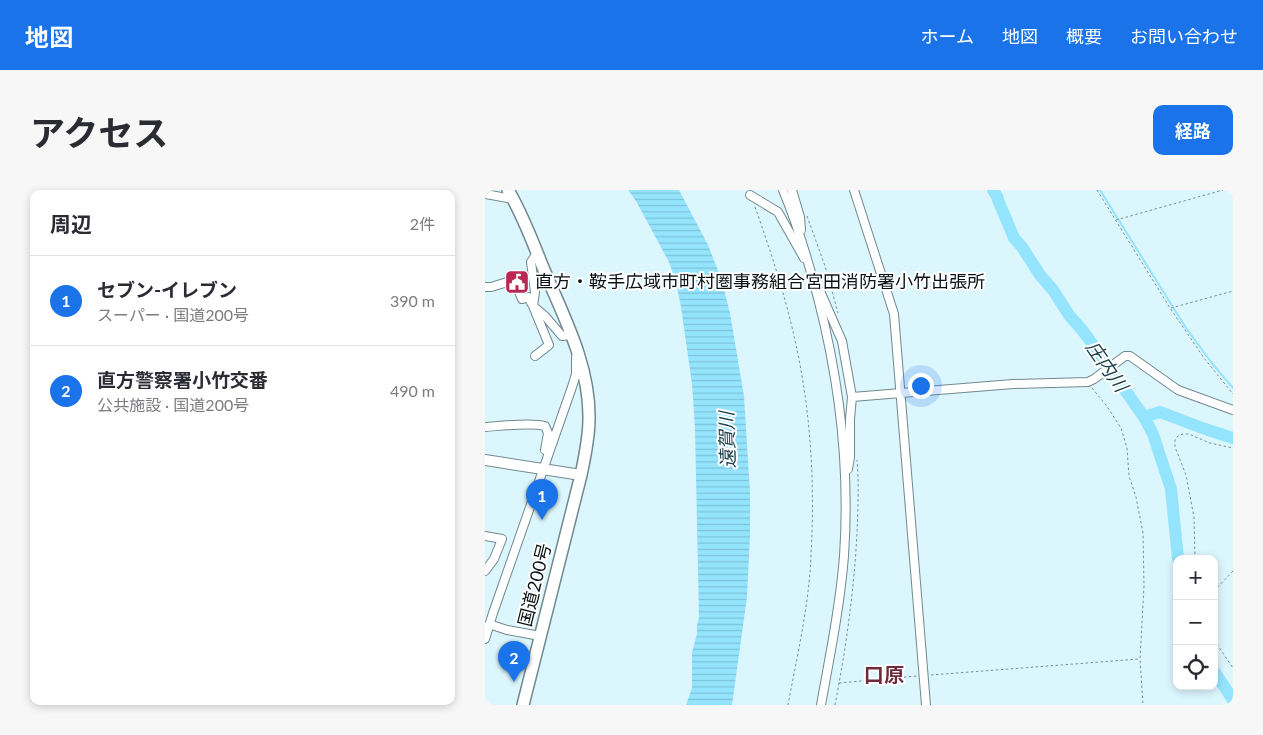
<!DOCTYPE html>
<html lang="ja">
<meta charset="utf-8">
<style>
body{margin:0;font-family:Lato,"Noto Sans JP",sans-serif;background:#f7f7f7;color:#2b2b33}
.controls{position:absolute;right:15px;bottom:15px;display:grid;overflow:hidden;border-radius:10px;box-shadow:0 2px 8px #0003}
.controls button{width:45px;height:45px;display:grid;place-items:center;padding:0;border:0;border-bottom:1px solid #e1e1e2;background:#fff;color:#2b2b33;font:25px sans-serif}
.you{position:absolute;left:435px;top:195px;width:18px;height:18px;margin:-12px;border:4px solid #fff;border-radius:50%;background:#1a73e8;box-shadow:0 0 0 8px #1a73e833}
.badge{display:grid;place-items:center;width:32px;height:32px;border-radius:50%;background:#1a73e8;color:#fff;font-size:16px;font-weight:700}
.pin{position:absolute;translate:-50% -41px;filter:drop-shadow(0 1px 2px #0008)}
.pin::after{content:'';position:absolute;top:26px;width:18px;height:15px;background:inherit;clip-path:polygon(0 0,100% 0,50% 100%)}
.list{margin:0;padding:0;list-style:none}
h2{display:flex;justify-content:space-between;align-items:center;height:65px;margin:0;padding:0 20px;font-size:21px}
h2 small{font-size:16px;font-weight:400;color:#7c7c81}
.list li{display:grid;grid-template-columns:32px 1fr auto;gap:15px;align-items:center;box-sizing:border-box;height:90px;padding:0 20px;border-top:1px solid #e1e1e2}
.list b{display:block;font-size:19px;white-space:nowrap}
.list p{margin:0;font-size:16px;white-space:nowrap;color:#7c7c81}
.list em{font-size:16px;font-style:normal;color:#7c7c81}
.icon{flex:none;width:28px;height:28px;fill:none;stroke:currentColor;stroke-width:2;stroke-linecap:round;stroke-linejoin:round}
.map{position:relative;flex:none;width:748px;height:515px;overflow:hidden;border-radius:10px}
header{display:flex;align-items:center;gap:30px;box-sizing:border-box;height:70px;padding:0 25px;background:#1a73e8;color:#fff}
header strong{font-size:24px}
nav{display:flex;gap:28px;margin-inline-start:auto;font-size:18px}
.intro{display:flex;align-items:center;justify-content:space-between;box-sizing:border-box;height:120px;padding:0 30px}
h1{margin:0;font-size:35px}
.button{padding:12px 22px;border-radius:10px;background:#1a73e8;color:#fff;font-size:18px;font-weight:700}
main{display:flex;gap:30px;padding:0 30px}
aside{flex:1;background:#fff;border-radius:10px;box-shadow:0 2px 8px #0003}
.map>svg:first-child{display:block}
.water{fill:url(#water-rules)}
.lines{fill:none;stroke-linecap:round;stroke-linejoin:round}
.stream{stroke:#94e4fd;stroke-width:2}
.river{stroke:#94e4fd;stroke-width:12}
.minor-casing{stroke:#71888f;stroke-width:10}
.major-casing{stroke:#71888f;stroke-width:12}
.highway-casing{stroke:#71888f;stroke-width:14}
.path{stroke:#7b8d93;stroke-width:1;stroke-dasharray:2.5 2.5;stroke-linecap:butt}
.minor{stroke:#fff;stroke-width:8}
.major{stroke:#fff;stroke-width:10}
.highway{stroke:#fff;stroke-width:11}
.labels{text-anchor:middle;stroke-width:4;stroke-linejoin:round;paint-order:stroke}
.poi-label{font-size:18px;fill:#091215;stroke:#fefefe;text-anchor:start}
.street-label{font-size:18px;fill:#091215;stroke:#fefefe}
.water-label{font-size:19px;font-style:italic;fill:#1e434e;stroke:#fefefe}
.quarter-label{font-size:20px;font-weight:bold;fill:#702a39;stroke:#fefefe}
</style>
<header>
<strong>地図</strong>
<nav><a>ホーム</a><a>地図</a><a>概要</a><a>お問い合わせ</a></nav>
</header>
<div class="intro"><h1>アクセス</h1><a class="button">経路</a></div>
<main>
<aside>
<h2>周辺<small>2件</small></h2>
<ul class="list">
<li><span class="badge">1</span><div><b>セブン-イレブン</b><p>スーパー · 国道200号</p></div><em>390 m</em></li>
<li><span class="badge">2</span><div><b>直方警察署小竹交番</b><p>公共施設 · 国道200号</p></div><em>490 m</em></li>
</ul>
</aside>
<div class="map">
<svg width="748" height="515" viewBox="0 0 748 515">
<defs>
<pattern id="water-rules" width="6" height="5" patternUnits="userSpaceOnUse" patternTransform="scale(1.25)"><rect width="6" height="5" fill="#94e4fd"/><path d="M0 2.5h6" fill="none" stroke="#7ec3d8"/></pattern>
</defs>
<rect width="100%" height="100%" fill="#dcf6fe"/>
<path class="water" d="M143 0H194L223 55 236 88 245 123 259 206 265 302V346L262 407 247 515H201L207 498V462L212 444V435L214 427 210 239 207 194 196 117 191 92 184 72 151 11Z"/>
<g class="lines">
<path class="stream" d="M615 0 701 138 726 172 748 198"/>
<path class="river" d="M508 0 513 8V10L529 48 537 57 555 85 568 100 584 125 598 141 621 173 659 227 668 244 686 299 693 369
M659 227 675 222 720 239 748 248
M729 481 748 510"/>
<defs>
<path id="minor" d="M298 0C313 36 323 70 333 108 355 193 365 278 359 366 355 416 345 465 336 515
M307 0 315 27 316 40
M369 0 409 124 441 515
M0 4 28 9
M265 5 293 22 319 68
M52 63 46 72 50 102 48 116 60 126 77 146 86 145
M0 97H6L29 90 37 109 43 107 48 116 64 155 50 166
M335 101 357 151 367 207 365 229V267L363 279
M367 207 528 194 603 192 609 189 640 166H645L693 200 748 220
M0 237C15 236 46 232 60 236L63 243 60 260
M0 346 17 349 9 369 0 381
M4 434 22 440 55 446
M0 449 8 423 87 197 91 184V167"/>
<path id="major" d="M0 270 96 285"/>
<path id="highway" d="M23 0C38 25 48 53 59 80 79 127 105 176 104 229 104 248 100 266 96 285L38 515"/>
</defs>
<use href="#minor" class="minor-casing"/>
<use href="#major" class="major-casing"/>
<use href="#highway" class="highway-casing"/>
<path class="path" d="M612 0 685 118 719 168 748 204
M270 17C286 62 301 108 311 155 326 224 330 295 326 365 324 416 312 466 303 515
M322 26 340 76 353 123
M631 30 738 0
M686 118 748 101
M607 198 621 215 636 238 642 258 644 286 651 307 658 343 659 396 655 469 658 515
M710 369 709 327 701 285 690 257V250L693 246 698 244H704L725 253 748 258
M729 401 748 381
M729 450 748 478
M446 485 654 469
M354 493 432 486
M350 515C361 458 369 401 372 343 373 319 374 294 372 270"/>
<use href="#minor" class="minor"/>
<use href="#major" class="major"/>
<use href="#highway" class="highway"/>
</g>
<defs>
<symbol id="civic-square" viewBox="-11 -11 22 22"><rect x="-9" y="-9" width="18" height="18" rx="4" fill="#b82852" stroke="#fefefe"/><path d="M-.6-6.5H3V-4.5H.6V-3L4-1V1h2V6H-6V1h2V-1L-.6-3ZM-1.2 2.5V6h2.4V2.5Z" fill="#fff"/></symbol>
</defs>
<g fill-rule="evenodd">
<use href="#civic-square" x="18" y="78" width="28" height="28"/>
</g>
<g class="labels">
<g class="poi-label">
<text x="50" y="98">直方・鞍手広域市町村圏事務組合宮田消防署小竹出張所</text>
</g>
<g class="street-label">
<text transform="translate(50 395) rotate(-76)" y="6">国道200号</text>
</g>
<g class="water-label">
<text transform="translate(622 176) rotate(55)" y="7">庄内川</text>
<text transform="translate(242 250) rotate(-92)" y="7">遠賀川</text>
</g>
<g class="quarter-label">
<text x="399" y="492">口原</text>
</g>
</g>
</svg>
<div class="controls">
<button>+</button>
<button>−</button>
<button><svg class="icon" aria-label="locate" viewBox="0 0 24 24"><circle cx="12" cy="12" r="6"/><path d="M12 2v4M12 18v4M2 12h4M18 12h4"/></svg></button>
</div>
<div class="you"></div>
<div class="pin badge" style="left:57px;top:330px">1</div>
<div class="pin badge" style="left:29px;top:492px">2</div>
</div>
</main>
